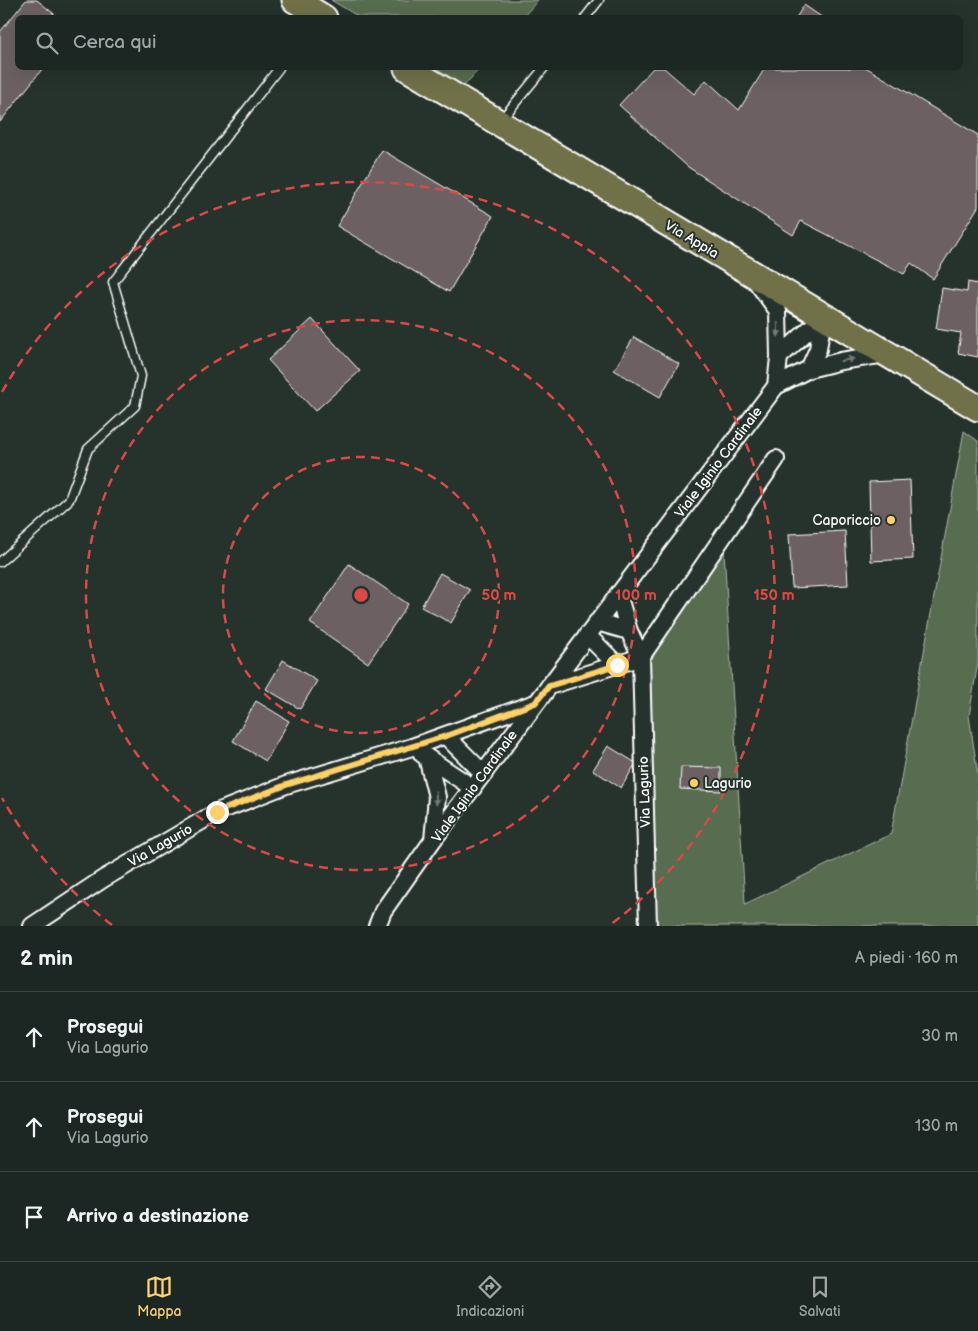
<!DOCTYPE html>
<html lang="it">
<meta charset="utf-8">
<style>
body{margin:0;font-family:"Balsamiq Sans",sans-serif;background:#252e2a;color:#f1f3f6}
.stop{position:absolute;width:15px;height:15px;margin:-11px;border:4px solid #ffd166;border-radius:50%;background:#fff}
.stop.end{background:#ffd166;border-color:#fff;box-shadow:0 1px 5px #0008}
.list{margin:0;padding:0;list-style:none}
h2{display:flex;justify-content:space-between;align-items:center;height:65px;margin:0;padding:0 20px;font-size:21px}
h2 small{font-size:16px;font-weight:400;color:#a0a5a5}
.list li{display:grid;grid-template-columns:32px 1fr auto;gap:15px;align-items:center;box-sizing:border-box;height:90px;padding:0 20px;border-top:1px solid #3a4340}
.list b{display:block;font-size:19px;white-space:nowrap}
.list p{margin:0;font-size:16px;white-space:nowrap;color:#a0a5a5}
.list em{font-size:16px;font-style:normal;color:#a0a5a5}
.icon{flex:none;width:28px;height:28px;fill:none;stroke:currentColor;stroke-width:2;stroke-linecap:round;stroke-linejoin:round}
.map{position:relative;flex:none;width:978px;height:926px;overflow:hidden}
.search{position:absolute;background:#1c2622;box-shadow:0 5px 20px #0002;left:15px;right:15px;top:15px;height:55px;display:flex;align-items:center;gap:12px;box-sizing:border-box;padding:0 18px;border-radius:8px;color:#a0a5a5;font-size:19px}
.sheet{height:335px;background:#1c2622}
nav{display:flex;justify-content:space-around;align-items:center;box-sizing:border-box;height:70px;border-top:1px solid #3a4340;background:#1c2622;font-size:14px;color:#a0a5a5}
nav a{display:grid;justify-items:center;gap:2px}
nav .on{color:#ffd166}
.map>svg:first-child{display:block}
.green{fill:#586c4f;stroke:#acb6a7}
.building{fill:#6c6064;stroke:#fff}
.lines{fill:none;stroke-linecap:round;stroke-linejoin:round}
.service-casing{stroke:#fff;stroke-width:11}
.minor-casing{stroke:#fff;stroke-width:20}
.primary-casing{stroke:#fff;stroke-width:29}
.service{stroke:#26332d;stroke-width:8}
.minor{stroke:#26332d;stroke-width:16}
.primary{stroke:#70704a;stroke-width:25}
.oneway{fill:#727a76}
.route{stroke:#ffd166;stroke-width:6}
.ring{fill:none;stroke:#dc4848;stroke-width:2.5;stroke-dasharray:9 6}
.poi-dot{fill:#ffd166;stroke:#26332d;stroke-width:2}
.labels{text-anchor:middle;stroke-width:4;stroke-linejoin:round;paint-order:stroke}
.street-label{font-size:14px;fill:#fff;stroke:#26332d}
.poi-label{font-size:14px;fill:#fff;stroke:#26332d;text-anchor:end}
.centre{fill:#dc4848;stroke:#26332d;stroke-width:2.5}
.ring-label{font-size:15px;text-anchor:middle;font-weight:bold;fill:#dc4848;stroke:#26332d;stroke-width:4;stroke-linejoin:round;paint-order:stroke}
</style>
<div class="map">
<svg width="978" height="926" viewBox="0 0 978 926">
<rect width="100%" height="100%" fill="#26332d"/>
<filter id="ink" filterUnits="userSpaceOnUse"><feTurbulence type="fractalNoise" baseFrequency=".02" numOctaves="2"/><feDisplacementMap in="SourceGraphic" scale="10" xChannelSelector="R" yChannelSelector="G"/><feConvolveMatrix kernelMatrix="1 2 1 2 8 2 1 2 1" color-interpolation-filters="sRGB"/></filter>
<g filter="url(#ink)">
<path class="green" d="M331 0H538L523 17H359Z
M436 68H480L464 86Z
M964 431 978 441V662L969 716 978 775V926H654L648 662 724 550 745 904 891 834Z"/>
<path class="building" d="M26 0H37L59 18H18V68H43L0 122V32Z
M804 5 823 18H796Z
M653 68H664L694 94 706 80 739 110 765 68H867L978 135V207L933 279 911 263 904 274 801 221 793 235 688 167 619 105Z
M382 150 493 216 449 292 337 226Z
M968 282 978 284V357L958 353 961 333 936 329 942 288 967 292Z
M312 319 360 371 315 411 268 360Z
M634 337 679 364 660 397 614 370Z
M910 480 913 559 871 561 869 482Z
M845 531 848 585 792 588 789 534Z
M349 564 408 604 368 663 310 623Z
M440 573 470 590 451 623 421 607Z
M283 660 317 681 300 709 266 689Z
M256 701 289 721 266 761 233 741Z
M608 746 636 763 621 788 593 770Z
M681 767 721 768V791L680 789Z"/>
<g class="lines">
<defs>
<path id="service" d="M585 18 599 0
M502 119 544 68
M0 562 69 500 88 449 135 406 141 376 113 282 279 68"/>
<path id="minor" d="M756 281 778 311 779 357 776 386
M779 357 823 317
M809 369 818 349 823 317
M618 594 629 631 641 657 648 926
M597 622 629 631
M587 635 617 665
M549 686 641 657 776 459
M446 736 484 774
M422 754 473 788
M427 757 437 797 433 840
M32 926 103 879 217 812 286 785 412 747 535 703
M377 926 383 911 433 840 776 386 809 369 841 361 885 354"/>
<path id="primary" d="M295 0 324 18
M407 68 978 408"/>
</defs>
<use href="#service" class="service-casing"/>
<use href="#minor" class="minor-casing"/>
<use href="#primary" class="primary-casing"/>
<use href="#service" class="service"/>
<use href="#minor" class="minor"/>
<use href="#primary" class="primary"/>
</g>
<defs><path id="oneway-solid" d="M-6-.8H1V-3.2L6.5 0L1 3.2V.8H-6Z" transform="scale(1.25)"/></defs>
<g class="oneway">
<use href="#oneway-solid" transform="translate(778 330) rotate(89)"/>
<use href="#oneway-solid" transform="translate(847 360) rotate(-10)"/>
<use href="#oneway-solid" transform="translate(436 798) rotate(87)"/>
</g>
</g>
<g class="lines" filter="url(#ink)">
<path class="route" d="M217 812 286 785 446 736 535 703 549 686 617 665"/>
</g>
<g class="ring">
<circle cx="361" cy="595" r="138"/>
<circle cx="361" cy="595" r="275"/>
<path d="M112 925A413 413 0 0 1 2 798M2 392A413 413 0 1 1 610 925"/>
</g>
<g class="poi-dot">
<circle cx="891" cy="520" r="5"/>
<circle cx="694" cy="783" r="5"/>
</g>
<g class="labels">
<g class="street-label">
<text transform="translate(692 239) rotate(31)" y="5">Via Appia</text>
<text transform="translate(718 462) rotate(-53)" y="5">Viale Iginio Cardinale</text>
<text transform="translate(474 786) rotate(-54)" y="5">Viale Iginio Cardinale</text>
<text transform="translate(644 792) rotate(-92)" y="5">Via Lagurio</text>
<text transform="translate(160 845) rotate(-30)" y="5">Via Lagurio</text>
</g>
<g class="poi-label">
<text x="881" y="525">Caporiccio</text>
<text x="704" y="788" text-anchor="start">Lagurio</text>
</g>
</g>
<circle cx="361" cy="595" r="8" class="centre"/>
<g class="ring-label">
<text x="499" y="600">50 m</text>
<text x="636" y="600">100 m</text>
<text x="774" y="600">150 m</text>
</g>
</svg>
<div class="stop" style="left:617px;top:665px"></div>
<div class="stop end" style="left:217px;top:812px"></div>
<div class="search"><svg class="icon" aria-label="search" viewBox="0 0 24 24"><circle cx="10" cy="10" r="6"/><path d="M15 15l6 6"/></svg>Cerca qui</div>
</div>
<section class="sheet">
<h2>2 min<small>A piedi · 160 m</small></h2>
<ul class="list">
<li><svg class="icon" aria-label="ahead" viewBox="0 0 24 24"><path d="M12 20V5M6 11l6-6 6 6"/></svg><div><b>Prosegui</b><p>Via Lagurio</p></div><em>30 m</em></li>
<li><svg class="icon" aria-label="ahead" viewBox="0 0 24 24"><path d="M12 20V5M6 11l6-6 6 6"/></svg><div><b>Prosegui</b><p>Via Lagurio</p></div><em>130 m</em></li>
<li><svg class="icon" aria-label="arrive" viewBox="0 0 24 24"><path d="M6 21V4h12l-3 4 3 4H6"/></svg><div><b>Arrivo a destinazione</b></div></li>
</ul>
</section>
<nav>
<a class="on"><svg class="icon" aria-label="map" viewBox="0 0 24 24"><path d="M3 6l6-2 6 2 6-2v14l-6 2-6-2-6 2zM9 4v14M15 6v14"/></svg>Mappa</a>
<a><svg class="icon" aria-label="directions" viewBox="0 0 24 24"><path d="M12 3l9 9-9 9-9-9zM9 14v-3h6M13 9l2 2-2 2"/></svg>Indicazioni</a>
<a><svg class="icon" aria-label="saved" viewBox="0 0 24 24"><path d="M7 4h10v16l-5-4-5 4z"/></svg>Salvati</a>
</nav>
